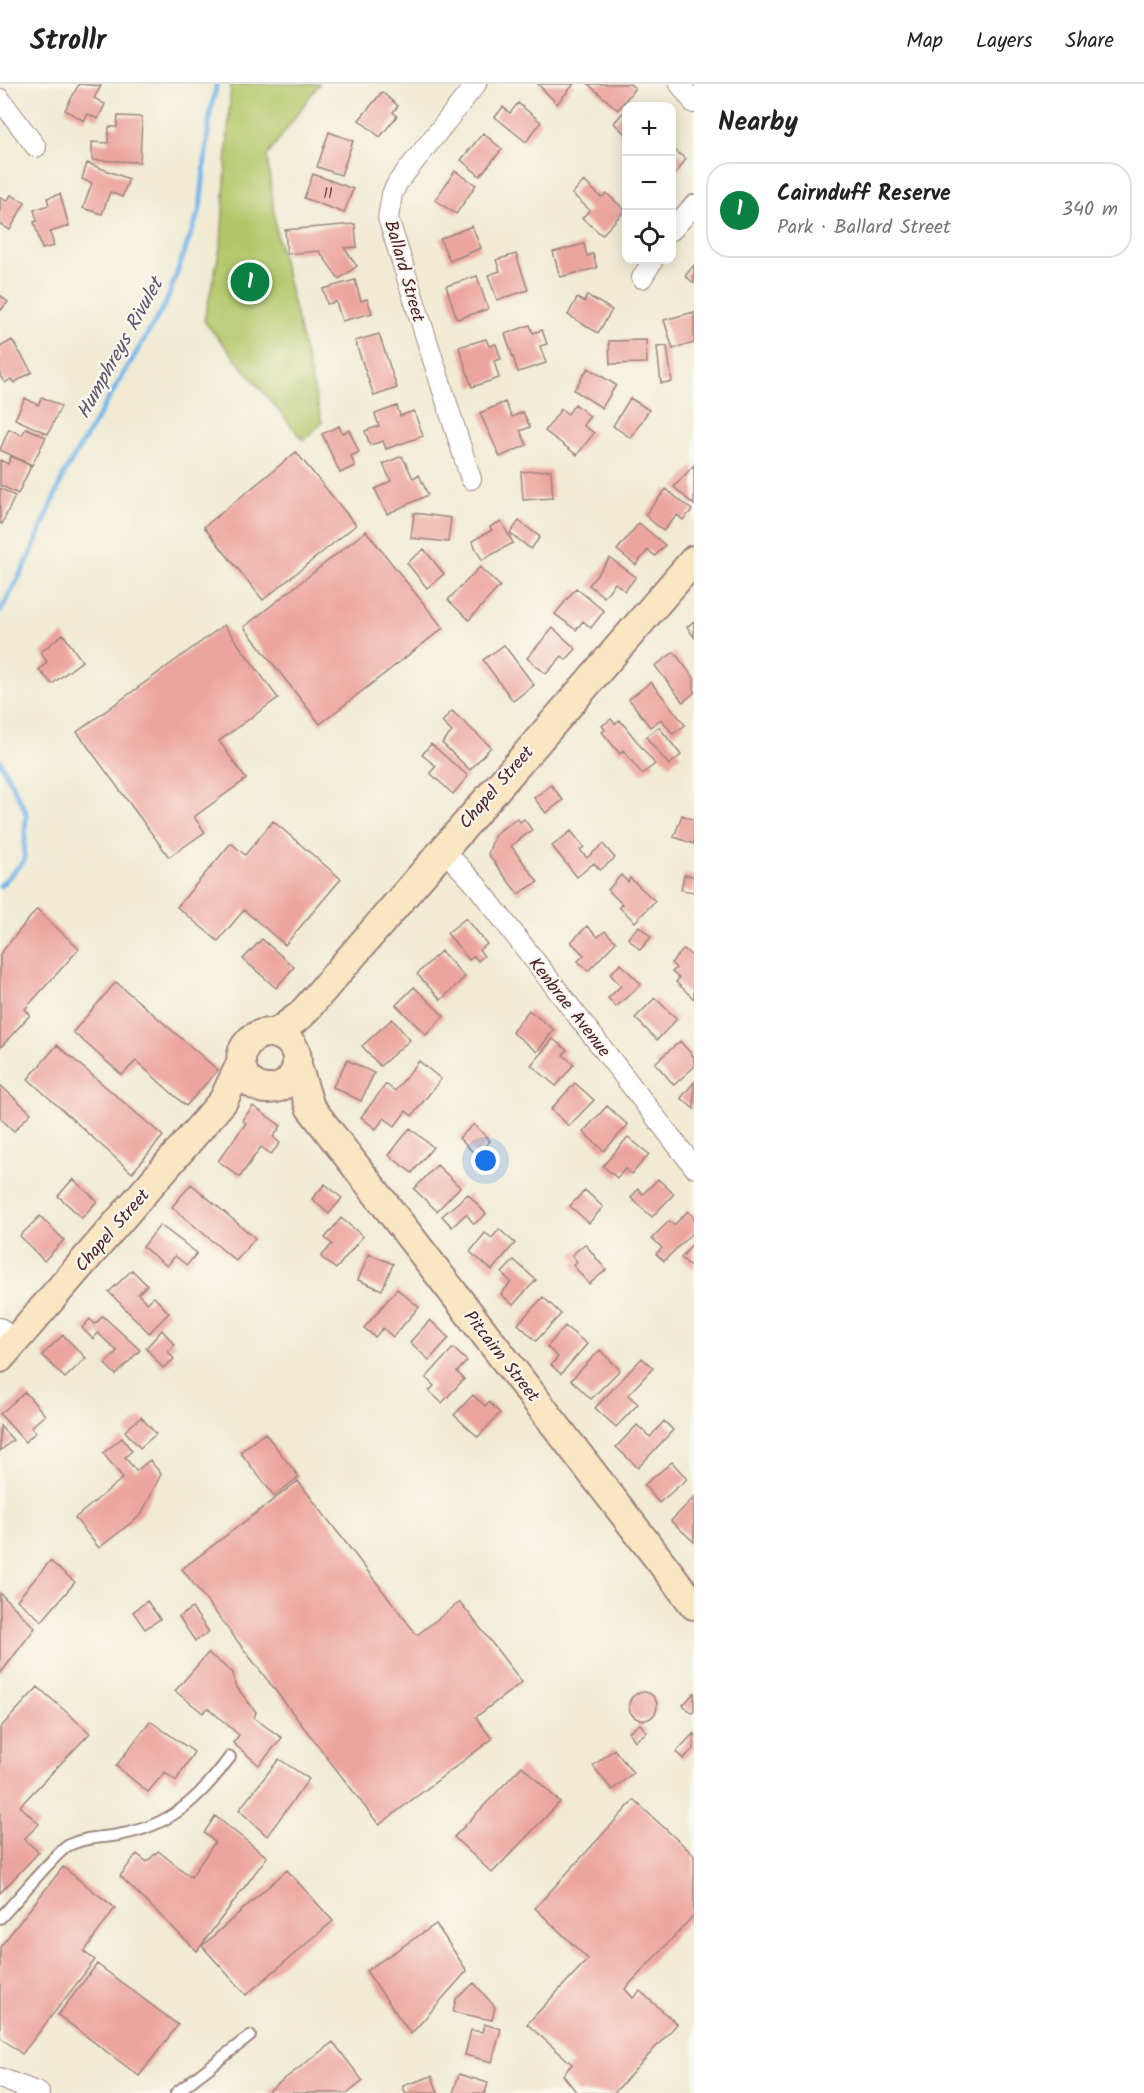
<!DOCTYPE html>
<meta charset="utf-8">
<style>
body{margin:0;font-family:Kalam,sans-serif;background:#f2f2f2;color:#222}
.controls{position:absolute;right:18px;top:18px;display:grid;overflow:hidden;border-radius:12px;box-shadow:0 3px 15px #0003}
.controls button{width:54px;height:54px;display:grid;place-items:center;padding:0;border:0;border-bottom:2px solid #e0e0e0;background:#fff;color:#222;font:30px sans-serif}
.you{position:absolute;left:486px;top:1077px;width:21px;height:21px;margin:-15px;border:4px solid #fff;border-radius:50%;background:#1a73e8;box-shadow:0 0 0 9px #1a73e833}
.badge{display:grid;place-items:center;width:39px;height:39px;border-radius:50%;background:#0b8043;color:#fff;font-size:20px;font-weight:700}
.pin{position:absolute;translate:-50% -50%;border:3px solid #fff;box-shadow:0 2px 6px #0006}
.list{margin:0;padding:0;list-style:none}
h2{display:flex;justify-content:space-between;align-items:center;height:78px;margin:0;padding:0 24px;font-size:26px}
h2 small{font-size:20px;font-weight:400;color:#767676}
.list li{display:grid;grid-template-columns:39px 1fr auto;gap:18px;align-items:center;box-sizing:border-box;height:96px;margin:0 12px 12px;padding:0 12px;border:2px solid #e0e0e0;border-radius:24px}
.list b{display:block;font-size:22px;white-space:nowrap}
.list p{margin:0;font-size:20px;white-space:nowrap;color:#767676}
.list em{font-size:20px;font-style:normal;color:#767676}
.icon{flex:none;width:33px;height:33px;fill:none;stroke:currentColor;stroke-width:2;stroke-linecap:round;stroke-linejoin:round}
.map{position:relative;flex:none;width:694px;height:2009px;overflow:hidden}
header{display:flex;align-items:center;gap:36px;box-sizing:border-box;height:84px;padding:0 30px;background:#fff;border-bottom:2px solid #e0e0e0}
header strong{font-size:28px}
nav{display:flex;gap:33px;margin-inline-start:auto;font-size:21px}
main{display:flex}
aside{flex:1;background:#fff}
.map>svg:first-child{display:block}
.green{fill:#b3c76b;stroke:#7e734b;stroke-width:1.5}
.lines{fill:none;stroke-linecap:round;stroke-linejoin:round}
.stream{stroke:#74b6e9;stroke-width:5}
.building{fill:#eca59e}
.lane-casing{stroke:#9e8580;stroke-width:14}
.street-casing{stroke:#9e8580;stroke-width:22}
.secondary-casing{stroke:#9e8580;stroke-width:32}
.lane{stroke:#fff;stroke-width:10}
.street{stroke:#fff;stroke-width:20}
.secondary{stroke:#fbe6c4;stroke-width:28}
.labels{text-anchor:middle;stroke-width:4.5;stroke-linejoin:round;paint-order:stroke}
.number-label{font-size:15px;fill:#724048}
.street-label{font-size:18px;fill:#4a1f2b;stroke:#fbf7ec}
.water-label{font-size:20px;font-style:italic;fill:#59546e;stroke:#fbf7ec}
</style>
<header>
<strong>Strollr</strong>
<nav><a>Map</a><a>Layers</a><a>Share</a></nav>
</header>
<main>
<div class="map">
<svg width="694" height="2009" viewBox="0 0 694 2009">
<rect width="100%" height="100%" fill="#fbf7ec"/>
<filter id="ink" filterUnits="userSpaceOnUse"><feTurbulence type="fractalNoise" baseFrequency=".0167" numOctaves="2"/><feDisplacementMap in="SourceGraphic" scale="12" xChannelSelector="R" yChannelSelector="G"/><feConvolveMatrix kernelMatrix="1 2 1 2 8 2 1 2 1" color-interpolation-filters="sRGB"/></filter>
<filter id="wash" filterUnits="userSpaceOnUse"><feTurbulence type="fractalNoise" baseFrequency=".008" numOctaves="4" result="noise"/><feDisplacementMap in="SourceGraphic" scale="24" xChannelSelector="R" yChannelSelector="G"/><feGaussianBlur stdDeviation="1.35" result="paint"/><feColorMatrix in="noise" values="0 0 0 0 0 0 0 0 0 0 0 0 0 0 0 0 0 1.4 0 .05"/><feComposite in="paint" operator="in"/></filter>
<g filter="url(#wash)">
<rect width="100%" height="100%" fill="#f1ebd4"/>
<path class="green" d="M231 0H319L267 72 277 152 322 339 303 356 204 237 221 160Z"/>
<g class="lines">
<path class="stream" d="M0 528 28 476 65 388 166 219 200 125 210 29 217 0
M0 677 26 728 24 777 0 802"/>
</g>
<g id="blocks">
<path class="building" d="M79 0 101 2 94 14 105 20 98 35 88 30 84 37 65 26Z
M538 0H574L557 20Z
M588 0H630L635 4 618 26Z
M382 8 398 22 393 28 397 32 380 53 359 36Z
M518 19 541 38 526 58 495 33 503 23 510 29Z
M626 25V51L614 39Z
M118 32 142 33 140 78 92 76V58L108 59 109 43H117Z
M329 48 353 57 341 91 317 83Z
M483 49 502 65 480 92 461 76Z
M672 64 686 75 672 95Z
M87 79 129 95 122 113 110 108 102 130 83 124 92 99 82 95Z
M455 87 476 101 456 130 435 116Z
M313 90 353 105 344 129 304 114Z
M584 97 601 113 607 110 625 126 602 151 582 134 590 126 572 110Z
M60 110 69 142 50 148 54 162 42 165 34 138 37 137 34 126 49 121 47 114Z
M11 111 25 118 10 146 0 140V113L7 117Z
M355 140 357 163 344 164 357 182 339 195 319 167 287 170 285 146Z
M472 142 481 164 450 177 440 155Z
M584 160 587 172 593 170 597 184 560 193 553 168Z
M516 170 528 206 497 216 488 191 500 187 496 176Z
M694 181V199L685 192Z
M477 192 488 225 457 235 446 202Z
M355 196 361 217 367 215 372 229 342 237 336 218 327 220 323 205Z
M0 211 8 218 0 227Z
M587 211 612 226 598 249 568 231 577 214 584 218Z
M694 228V259L673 265 664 236Z
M530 241 533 249 542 246 547 260 540 262 546 279 518 288 505 250Z
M379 250 397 304 374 312 355 257Z
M486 255 489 262 496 260 501 275 494 277 499 294 472 303 459 263Z
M12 256 32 288 14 299 11 295 5 299 0 292V263Z
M646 256 647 279 610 280 609 257Z
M667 262 672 298 661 299 657 263Z
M588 284 616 301 602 324 574 306Z
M42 313 61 322 48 350 15 335 25 314 38 321Z
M630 314 649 326 631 354 613 342Z
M505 318 512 333 523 328 530 343 520 347 527 361 500 373 480 329Z
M575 320 590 332 583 341 594 349 577 371 545 347 561 325 568 330Z
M397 322 400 332 414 327 423 352 386 365 383 357 370 361 365 347 379 342 375 330Z
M339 342 342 349 349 346 359 368 351 372 355 382 340 389 322 350Z
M26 344 46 353 32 381 0 366 9 345 22 351Z
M296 368 356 441 263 516 204 443Z
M11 372 31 382 18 410 0 401V376L8 380Z
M402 372 413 394 419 391 428 411 387 430 375 405 391 397 383 380Z
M694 381V421L674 403Z
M551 386 553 414 523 416 521 388Z
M0 404 15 412 2 440 0 439Z
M666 405 692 426 683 436 677 431 663 447 645 431Z
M414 429 451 434 448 458 411 454Z
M501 437 513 459 482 476 472 457 492 446 490 443Z
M519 437 540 453 531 465 510 449Z
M639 439 665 461 655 472 648 466 636 481 617 466Z
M366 447 443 544 320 640 244 543Z
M424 465 444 490 427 504 407 479Z
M610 474 636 493 625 507 615 499 604 513 589 501Z
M480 483 500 502 469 536 448 516Z
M576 504 604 527 591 544 583 537 576 546 555 530Z
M694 537V553L687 543Z
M224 541 278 614 219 657 246 695 194 733 205 748 169 773 77 648Z
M553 544 576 565 566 576 562 572 546 590 527 574Z
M63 550 82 577 52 600 39 586 47 578 41 568Z
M504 561 534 601 513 617 483 576Z
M674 568 694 594V609L683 618 655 582Z
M651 598 685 641 673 650 661 635 650 643 629 615Z
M452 627 491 663 470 686 442 659 452 648 442 638Z
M611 635 615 640 620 636 655 680 642 690 623 666 620 670 602 648 605 646 602 642Z
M659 643 681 671 669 681 646 653Z
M431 660 468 692 453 710 430 689 436 682 422 671Z
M551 701 563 716 546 729 534 714Z
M682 731 694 736V760L674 753Z
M517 734 520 738 524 735 532 746 511 762 538 798 518 810 488 770 495 750Z
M273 737 341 795 285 861 244 826 218 857 177 823 231 759 245 771Z
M571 747 584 763 580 766 587 774 603 760 615 774 600 786 594 779 577 793 552 762Z
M621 791 628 798 630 794 655 817 635 838 619 823 622 820 608 806Z
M684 791 694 792V808L681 806Z
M37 825 79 865 25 925 30 931 0 964V870Z
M466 834 487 860 479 866 484 872 478 877 474 872 469 876 447 849Z
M587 842 598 853 605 847 616 858 588 887 578 877 584 871 571 858Z
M639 842 651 853 640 866 628 854Z
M262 855 294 883 276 904 243 875Z
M684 865 694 874V915L676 898 679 894 672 888 676 884 671 879Z
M441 867 465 893 441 916 417 890Z
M621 880 641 900 616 923 608 914 621 902 610 890Z
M116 898 218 986 186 1022 136 977 122 991 73 948Z
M414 903 444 932 426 951 396 921Z
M655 914 677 935 657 956 635 934Z
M529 926 554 946 537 968 512 948Z
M392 935 410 956 380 982 362 962Z
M553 955 567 966 563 971 574 980 556 1002 531 981Z
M680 957 694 973V983L674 1001 655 979Z
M57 961 163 1052 132 1089 28 995Z
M347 976 374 989 361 1017 333 1003Z
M419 977 441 995 412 1032 406 1027 395 1042 384 1034 376 1045 361 1033 386 1000 395 1007Z
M694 998V1025L681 1014Z
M575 999 594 1016 569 1042 551 1025Z
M0 1001 31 1029 14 1047 0 1034Z
M253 1022 281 1042 273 1053 280 1059 271 1070 261 1063 240 1093 218 1077 246 1039 242 1036Z
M607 1022 628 1041 604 1067 583 1048Z
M474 1040 490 1057 476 1071 459 1054Z
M410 1044 433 1063 412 1089 389 1071Z
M628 1053 649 1070 632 1090 625 1085 617 1094 603 1082Z
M437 1081 460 1103 437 1127 414 1105Z
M73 1095 97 1117 82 1134 58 1112Z
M658 1095 674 1110 652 1133 631 1114 638 1105 643 1110Z
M191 1100 255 1154 236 1177 172 1123Z
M325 1100 342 1114 329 1130 312 1115Z
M585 1106 603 1123 589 1139 570 1122Z
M468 1110 486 1130 474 1140 466 1130 452 1143 442 1132Z
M688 1127 694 1133V1147L664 1177 656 1170 662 1164 652 1154 669 1137 674 1141Z
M40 1132 64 1156 44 1177 20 1152Z
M341 1134 363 1152 336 1185 321 1173 332 1160 325 1154Z
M160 1141 197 1169 187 1181 175 1172 167 1182 143 1163Z
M499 1145 515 1159 492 1186 470 1168 485 1149 492 1154Z
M585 1160 606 1186 589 1200 573 1181 577 1178 572 1171Z
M692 1160 694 1162V1185L681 1174Z
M369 1170 393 1180 382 1206 358 1196Z
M514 1176 536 1196 513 1221 501 1210 511 1198 502 1189Z
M132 1186 147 1201 138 1210 147 1219 154 1213 169 1229 149 1249 109 1208Z
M397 1205 419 1223 393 1253 383 1244 375 1253 364 1244Z
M543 1213 561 1230 536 1257 518 1240Z
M103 1232 140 1266 116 1291 105 1280 117 1267 98 1249 93 1255 82 1244 90 1235 95 1240Z
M430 1236 449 1254 429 1276 410 1258Z
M565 1242 587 1260 561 1290 551 1281 558 1273 547 1263Z
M162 1246 175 1261 168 1267 174 1275 163 1284 146 1264Z
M63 1251 86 1274 65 1294 42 1271Z
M453 1264 467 1277 457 1288 464 1295 442 1319 429 1307 434 1302 426 1294Z
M600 1266 620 1286 591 1315 571 1296Z
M642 1274 653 1284 628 1311 638 1320 616 1343 595 1324Z
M25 1308 45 1331 31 1343 36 1348 25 1358 0 1330Z
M473 1311 485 1322 489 1318 500 1329 478 1353 454 1331Z
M141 1333 156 1350 140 1364 125 1347Z
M664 1337 673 1346 638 1384 616 1363 637 1341 650 1353Z
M0 1342 13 1356 0 1367Z
M265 1349 299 1393 274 1412 240 1368Z
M122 1354 132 1367 125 1373 136 1387 150 1376 161 1390 141 1431 99 1464 75 1434 123 1394 103 1369Z
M672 1378 687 1395 659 1419 644 1401Z
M298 1397 417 1551 460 1518 522 1598 476 1633 492 1655 379 1741 182 1485Z
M694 1413V1458L671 1437Z
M50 1477 75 1498 42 1537 17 1516Z
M0 1509 35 1544 0 1590Z
M147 1517 160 1535 145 1545 133 1528Z
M192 1524 209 1548 195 1557 179 1533Z
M208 1569 233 1589 235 1601 256 1628 254 1634 282 1654 259 1681 233 1659 239 1651 208 1624 203 1629 175 1607Z
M38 1603 90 1649 20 1722 39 1740 24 1755 39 1768 0 1809V1644Z
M629 1622a14 14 0 1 1 28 0a14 14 0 1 1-28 0Z
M694 1609V1627L692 1629 683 1621Z
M150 1637 194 1668 176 1697 165 1688 148 1708 116 1682Z
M640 1640 647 1648 635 1657 629 1648Z
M694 1649V1664L683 1675 676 1668Z
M614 1665 633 1689 612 1706 593 1682Z
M279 1675 309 1695 267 1752 239 1726Z
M522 1682 560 1718 492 1789 454 1753Z
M634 1716 694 1771V1831L625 1905 633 1914 640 1907 677 1940 614 2009H577L563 1991 572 1980 527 1940 588 1875 535 1824Z
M215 1732 267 1773 197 1867 120 1792 137 1770 147 1778 158 1767 191 1793 215 1758 204 1749Z
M63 1783 115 1824 84 1868 95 1876 22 1970 0 1953V1863Z
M287 1786 333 1837 246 1911 202 1862Z
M436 1840 467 1887 411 1950 366 1887Z
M97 1880 178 1941 139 1992 58 1931Z
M474 1899 495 1923 492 1936 453 1928 456 1915Z
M484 1940 501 1945 492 1978 465 1971 471 1946 482 1948Z
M333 1958 363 1997 348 2009H266Z
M459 1990 488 1999 485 2009H453Z
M432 1992 438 2009H405L403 2002Z"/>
</g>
</g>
<g filter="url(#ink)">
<use href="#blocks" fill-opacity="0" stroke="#9e8580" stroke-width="1.5"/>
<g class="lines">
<defs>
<path id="lane" d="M0 1834C15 1819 55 1769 69 1761 85 1753 101 1754 118 1751 171 1742 200 1714 230 1673
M176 2009 250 1952"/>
<path id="street" d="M680 0 694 19
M0 15 36 63
M672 146 694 121
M642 194 653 176
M471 395 388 134 392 110 398 98 476 0
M443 765 477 802 694 1083
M0 1244 14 1258
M0 1994 39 2009"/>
<path id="secondary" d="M241 977a28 28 0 1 1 56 0a28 28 0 1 1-56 0Z
M275 950 301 931 694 476
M297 982 310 1023 694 1521
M0 1274 223 1017 241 979"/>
</defs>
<use href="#lane" class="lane-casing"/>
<use href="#street" class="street-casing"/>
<use href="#secondary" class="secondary-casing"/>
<use href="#lane" class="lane"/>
<use href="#street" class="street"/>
<use href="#secondary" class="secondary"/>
</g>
</g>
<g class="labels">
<g class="number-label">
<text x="328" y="114">11</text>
</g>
<g class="street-label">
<text transform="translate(405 187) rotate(74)" y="6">Ballard Street</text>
<text transform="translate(496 703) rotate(-49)" y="6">Chapel Street</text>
<text transform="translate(570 923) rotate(52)" y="6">Kenbrae Avenue</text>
<text transform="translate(112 1146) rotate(-49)" y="6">Chapel Street</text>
<text transform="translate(502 1272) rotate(52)" y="6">Pitcairn Street</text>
</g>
<g class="water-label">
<text transform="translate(119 264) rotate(-61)" y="7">Humphreys Rivulet</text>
</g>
</g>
</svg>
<div class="controls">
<button>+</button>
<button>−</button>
<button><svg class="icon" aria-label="locate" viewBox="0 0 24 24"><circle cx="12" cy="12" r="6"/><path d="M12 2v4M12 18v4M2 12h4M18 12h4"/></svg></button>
</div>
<div class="you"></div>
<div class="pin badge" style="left:250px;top:198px">1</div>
</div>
<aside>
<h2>Nearby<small></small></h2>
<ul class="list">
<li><span class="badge">1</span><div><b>Cairnduff Reserve</b><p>Park · Ballard Street</p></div><em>340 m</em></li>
</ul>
</aside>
</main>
